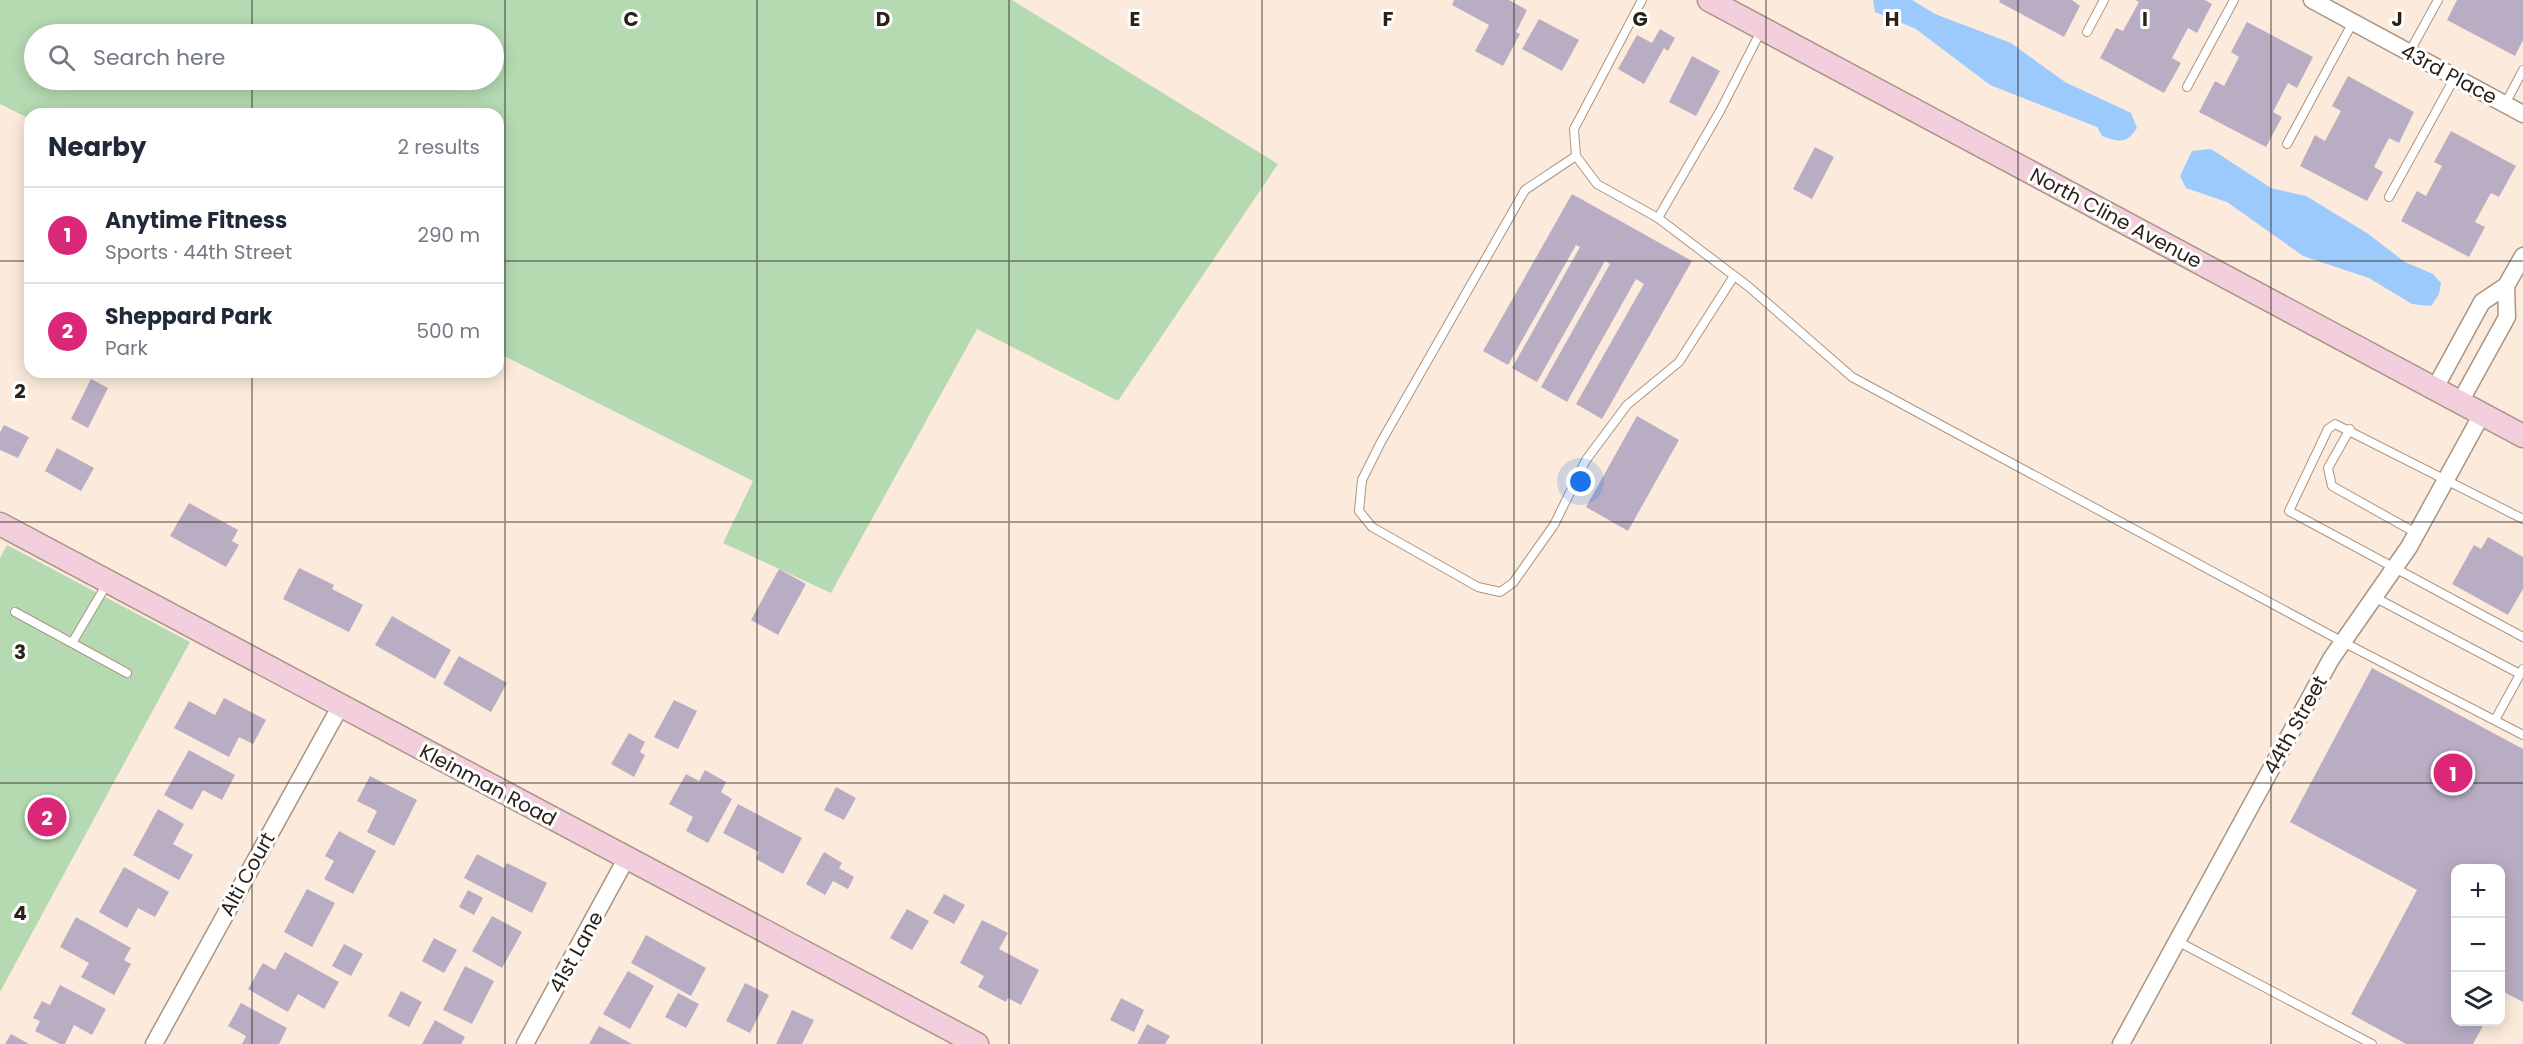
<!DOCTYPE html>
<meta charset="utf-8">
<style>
body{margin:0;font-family:Poppins,sans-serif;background:#f2f2f3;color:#1f2937}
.controls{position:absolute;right:18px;bottom:18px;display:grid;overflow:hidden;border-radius:12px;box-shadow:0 3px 15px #0003}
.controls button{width:54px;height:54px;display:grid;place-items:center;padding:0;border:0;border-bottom:2px solid #e0e1e3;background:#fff;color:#1f2937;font:30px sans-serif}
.you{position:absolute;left:1581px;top:482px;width:21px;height:21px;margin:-15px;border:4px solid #fff;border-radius:50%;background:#1a73e8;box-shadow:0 0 0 9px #1a73e833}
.badge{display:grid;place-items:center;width:39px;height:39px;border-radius:50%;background:#db2777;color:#fff;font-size:20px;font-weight:700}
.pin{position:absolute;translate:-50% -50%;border:3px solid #fff;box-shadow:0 2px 6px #0006}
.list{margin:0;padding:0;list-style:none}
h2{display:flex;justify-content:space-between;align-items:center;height:78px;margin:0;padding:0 24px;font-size:26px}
h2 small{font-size:20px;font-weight:400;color:#747a83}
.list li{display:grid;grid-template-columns:39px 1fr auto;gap:18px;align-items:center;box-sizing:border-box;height:96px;padding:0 24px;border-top:2px solid #e0e1e3}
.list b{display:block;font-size:22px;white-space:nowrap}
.list p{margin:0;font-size:20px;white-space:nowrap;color:#747a83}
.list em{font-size:20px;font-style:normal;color:#747a83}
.icon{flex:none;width:33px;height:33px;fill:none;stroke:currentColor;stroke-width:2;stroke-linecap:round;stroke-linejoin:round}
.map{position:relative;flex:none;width:2523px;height:1044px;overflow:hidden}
.search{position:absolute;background:#fff;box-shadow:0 3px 15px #0003;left:24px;top:24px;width:480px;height:66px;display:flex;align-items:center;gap:15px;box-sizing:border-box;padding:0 21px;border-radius:33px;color:#747a83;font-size:22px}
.panel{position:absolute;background:#fff;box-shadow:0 3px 15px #0003;left:24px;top:108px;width:480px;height:270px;border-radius:18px}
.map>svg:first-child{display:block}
.green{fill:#b5dab2;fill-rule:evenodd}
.water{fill:#9ccafd}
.building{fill:#b9adc4}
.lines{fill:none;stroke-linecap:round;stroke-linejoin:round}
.lane-casing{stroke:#a99583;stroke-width:10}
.street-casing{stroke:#a99583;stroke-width:19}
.secondary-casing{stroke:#a99583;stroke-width:25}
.lane{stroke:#fff;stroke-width:8}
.street{stroke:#fff;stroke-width:16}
.secondary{stroke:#f3cedd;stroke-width:22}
.grid{fill:none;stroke:#29221b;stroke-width:1.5;stroke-opacity:0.55}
.labels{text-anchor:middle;stroke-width:6;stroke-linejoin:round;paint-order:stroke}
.street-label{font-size:20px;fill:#29221b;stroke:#fff}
.grid-label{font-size:20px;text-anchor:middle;font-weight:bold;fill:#29221b;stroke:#fff;stroke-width:6;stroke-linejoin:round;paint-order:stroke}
</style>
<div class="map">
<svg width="2523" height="1044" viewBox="0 0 2523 1044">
<rect width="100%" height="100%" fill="#fcebdc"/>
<path class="green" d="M0 0H1012L1278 164 1118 401 977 329 831 593 723 543 753 481 498 353V114H30V119L0 104ZM34 34H494V80H34Z
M7 545 190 642 0 992V558Z"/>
<path class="water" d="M1873 0H1912L1935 14 2011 43 2065 82 2131 113 2137 128C2126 145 2118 142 2102 136L2097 127 1990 85 1916 29 1875 12Z
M2211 149 2271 188 2306 196 2367 233 2405 262 2433 274 2441 283 2439 294 2431 306 2412 304 2369 278 2303 256 2227 202 2186 188 2180 176 2192 151Z"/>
<path class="building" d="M1454 0H1509L1527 10 1516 32 1520 34 1503 66 1475 51 1489 25 1452 5Z
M2000 0H2072L2080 6 2064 37 1999 2Z
M2135 0H2205L2212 4 2197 33 2188 28 2172 58 2181 63 2164 93 2100 58 2116 28 2123 31 2139 2Z
M2457 0H2523V40L2515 56 2447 20Z
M1539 19 1579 40 1562 71 1522 49Z
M2247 22 2313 57 2297 88 2288 83 2273 112 2282 117 2266 147 2199 112 2215 81 2224 86 2239 57 2231 52Z
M1660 29 1675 38 1668 51 1664 48 1644 84 1618 69 1637 35 1652 43Z
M1692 56 1720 71 1696 116 1669 102Z
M2348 76 2414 112 2399 143 2389 138 2374 167 2383 172 2367 201 2300 166 2315 135 2325 141 2341 111 2332 106Z
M2451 131 2516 166 2499 197 2491 193 2475 222 2485 227 2469 257 2401 221 2417 191 2426 196 2442 166 2434 162Z
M1815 147 1834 157 1812 199 1793 189Z
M1572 194 1692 261 1602 419 1576 404 1644 284 1636 279 1567 402 1541 387 1610 264 1605 261 1537 382 1512 368 1580 247 1576 245 1508 365 1483 351Z
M91 379 108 388 88 428 71 419Z
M1637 416 1679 440 1628 531 1586 507Z
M4 425 29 437 18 458 0 450V432Z
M57 448 94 468 81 491 45 471Z
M189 503 238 530 232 541 239 545 226 567 170 536Z
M2488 537 2523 557V589L2508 615 2452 584 2474 545 2481 549Z
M299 568 334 585 332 589 363 605 349 632 283 599Z
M779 569 806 584 778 635 751 620Z
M392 616 451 650 435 679 375 645Z
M459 656 507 683 491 712 443 684Z
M2372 668 2523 749V1002L2500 990V868H2456V1022H2485L2473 1044H2406L2351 1014 2417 890 2290 822Z
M224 698 266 720 253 744 239 737 229 757 174 728 189 701 215 715Z
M674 700 697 711 678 749 654 737Z
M629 733 645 742 640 752 645 755 634 777 611 764Z
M189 750 235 775 222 800 203 790 192 810 164 795Z
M705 770 726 782 721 792 732 799 708 843 686 831 693 817 669 804 686 774 699 781Z
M370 776 417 800 394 846 367 832 377 811 357 801Z
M836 787 856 798 844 820 824 810Z
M738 804 802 838 783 874 756 859 759 852 723 833Z
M158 809 184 824 173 844 193 855 179 880 133 855Z
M339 831 376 851 353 894 324 879 334 861 325 856Z
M824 852 842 863 839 868 854 877 848 889 833 881 825 895 806 884Z
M477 854 504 868 507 863 547 883 532 913 464 878Z
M124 867 169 892 155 917 138 908 127 928 99 912Z
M307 889 335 903 312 947 284 932Z
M468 890 483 898 474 915 459 907Z
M944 894 965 905 954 924 933 913Z
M907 909 929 921 912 950 890 938Z
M492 916 522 932 502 968 472 951Z
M76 917 131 948 124 960 131 964 114 995 81 977 89 963 60 947Z
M982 920 1008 933 999 949 1039 970 1021 1005 1008 998 1006 1002 978 987 984 976 960 963Z
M646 935 706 968 691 996 631 963Z
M434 938 457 950 444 973 422 961Z
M344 944 363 954 351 976 332 966Z
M285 952 339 982 324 1009 298 994 288 1012 248 989 263 963 275 970Z
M465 966 494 981 472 1024 443 1010Z
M628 971 654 986 630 1029 603 1014Z
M745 983 769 995 750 1033 726 1021Z
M60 985 106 1009 92 1035 74 1025 65 1044H60L35 1031 40 1021 33 1018 42 1001 50 1005Z
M401 991 422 1002 409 1027 388 1016Z
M678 993 699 1004 686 1028 665 1017Z
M1121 998 1144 1010 1134 1032 1110 1020Z
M241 1003 287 1028 279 1044H242L246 1036 228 1026Z
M792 1010 814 1020 802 1044H776Z
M435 1020 465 1037 461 1044H422Z
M1147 1024 1170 1036 1165 1044H1137Z
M599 1026 632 1044H589Z
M11 1034 29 1044H5Z"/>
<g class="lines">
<defs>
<path id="lane" d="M1642 0 1574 129 1576 156 1597 184 1658 218 1720 111 1762 29
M2087 32 2104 0
M2409 53 2438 0
M2187 87 2234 0
M2505 104 2523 70
M2287 144 2353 22
M1576 156 1525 190 1381 442 1362 480 1359 511 1372 527 1478 587 1500 592 1513 583 1554 525 1586 460 1627 405 1679 362 1734 276
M2389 197 2455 77
M1658 218 1749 287 1852 377 2343 642 2523 735
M2350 429 2328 468 2332 486 2416 533
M2523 519 2335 424 2328 429 2289 511 2523 637
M2374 597 2520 674
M15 612 72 643 108 582
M72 643 127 673
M2495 720 2523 669
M2177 941 2372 1044"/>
<path id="street" d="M2312 0 2523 114
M2435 388 2482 302 2506 286 2523 256
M2460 402 2507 317 2506 286
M154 1044 341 705
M525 1044 626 859
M2121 1044 2331 659 2409 547 2482 414"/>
<path id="secondary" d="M1709 0 2523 436
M0 524 977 1044"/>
</defs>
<use href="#lane" class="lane-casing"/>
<use href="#street" class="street-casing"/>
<use href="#secondary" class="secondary-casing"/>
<use href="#lane" class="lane"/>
<use href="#street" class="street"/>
<use href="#secondary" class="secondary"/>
</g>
<path class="grid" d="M252 0V34M505 0V1044M757 0V1044M1009 0V1044M1262 0V1044M1514 0V1044M1766 0V1044M2018 0V1044M2271 0V1044M252 80V114M0 261H30M498 261H2523M252 372V1044M0 522H2523M0 783H2523"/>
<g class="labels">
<g class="street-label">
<text transform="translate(2449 74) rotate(28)" y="7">43rd Place</text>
<text transform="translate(2116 218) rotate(28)" y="7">North Cline Avenue</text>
<text transform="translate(2295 725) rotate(-61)" y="7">44th Street</text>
<text transform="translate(488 785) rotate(28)" y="7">Kleinman Road</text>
<text transform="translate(247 874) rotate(-61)" y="7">Alti Court</text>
<text transform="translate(576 952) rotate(-61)" y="7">41st Lane</text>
</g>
</g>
<g class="grid-label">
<text x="631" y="26">C</text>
<text x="883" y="26">D</text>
<text x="1135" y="26">E</text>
<text x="1388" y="26">F</text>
<text x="1640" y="26">G</text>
<text x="1892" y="26">H</text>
<text x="2145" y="26">I</text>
<text x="2397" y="26">J</text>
<text x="20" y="398">2</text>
<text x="20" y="659">3</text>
<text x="20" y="920">4</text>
</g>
</svg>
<div class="controls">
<button>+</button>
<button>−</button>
<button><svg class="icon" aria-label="layers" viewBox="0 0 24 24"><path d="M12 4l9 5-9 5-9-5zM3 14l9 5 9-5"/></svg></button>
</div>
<div class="you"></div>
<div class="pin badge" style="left:2453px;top:773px">1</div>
<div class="pin badge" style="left:47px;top:817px">2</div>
<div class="search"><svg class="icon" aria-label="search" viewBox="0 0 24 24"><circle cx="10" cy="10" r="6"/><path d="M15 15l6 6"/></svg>Search here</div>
<section class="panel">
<h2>Nearby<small>2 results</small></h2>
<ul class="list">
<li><span class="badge">1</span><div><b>Anytime Fitness</b><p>Sports · 44th Street</p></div><em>290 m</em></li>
<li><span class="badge">2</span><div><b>Sheppard Park</b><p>Park</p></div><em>500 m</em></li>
</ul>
</section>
</div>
